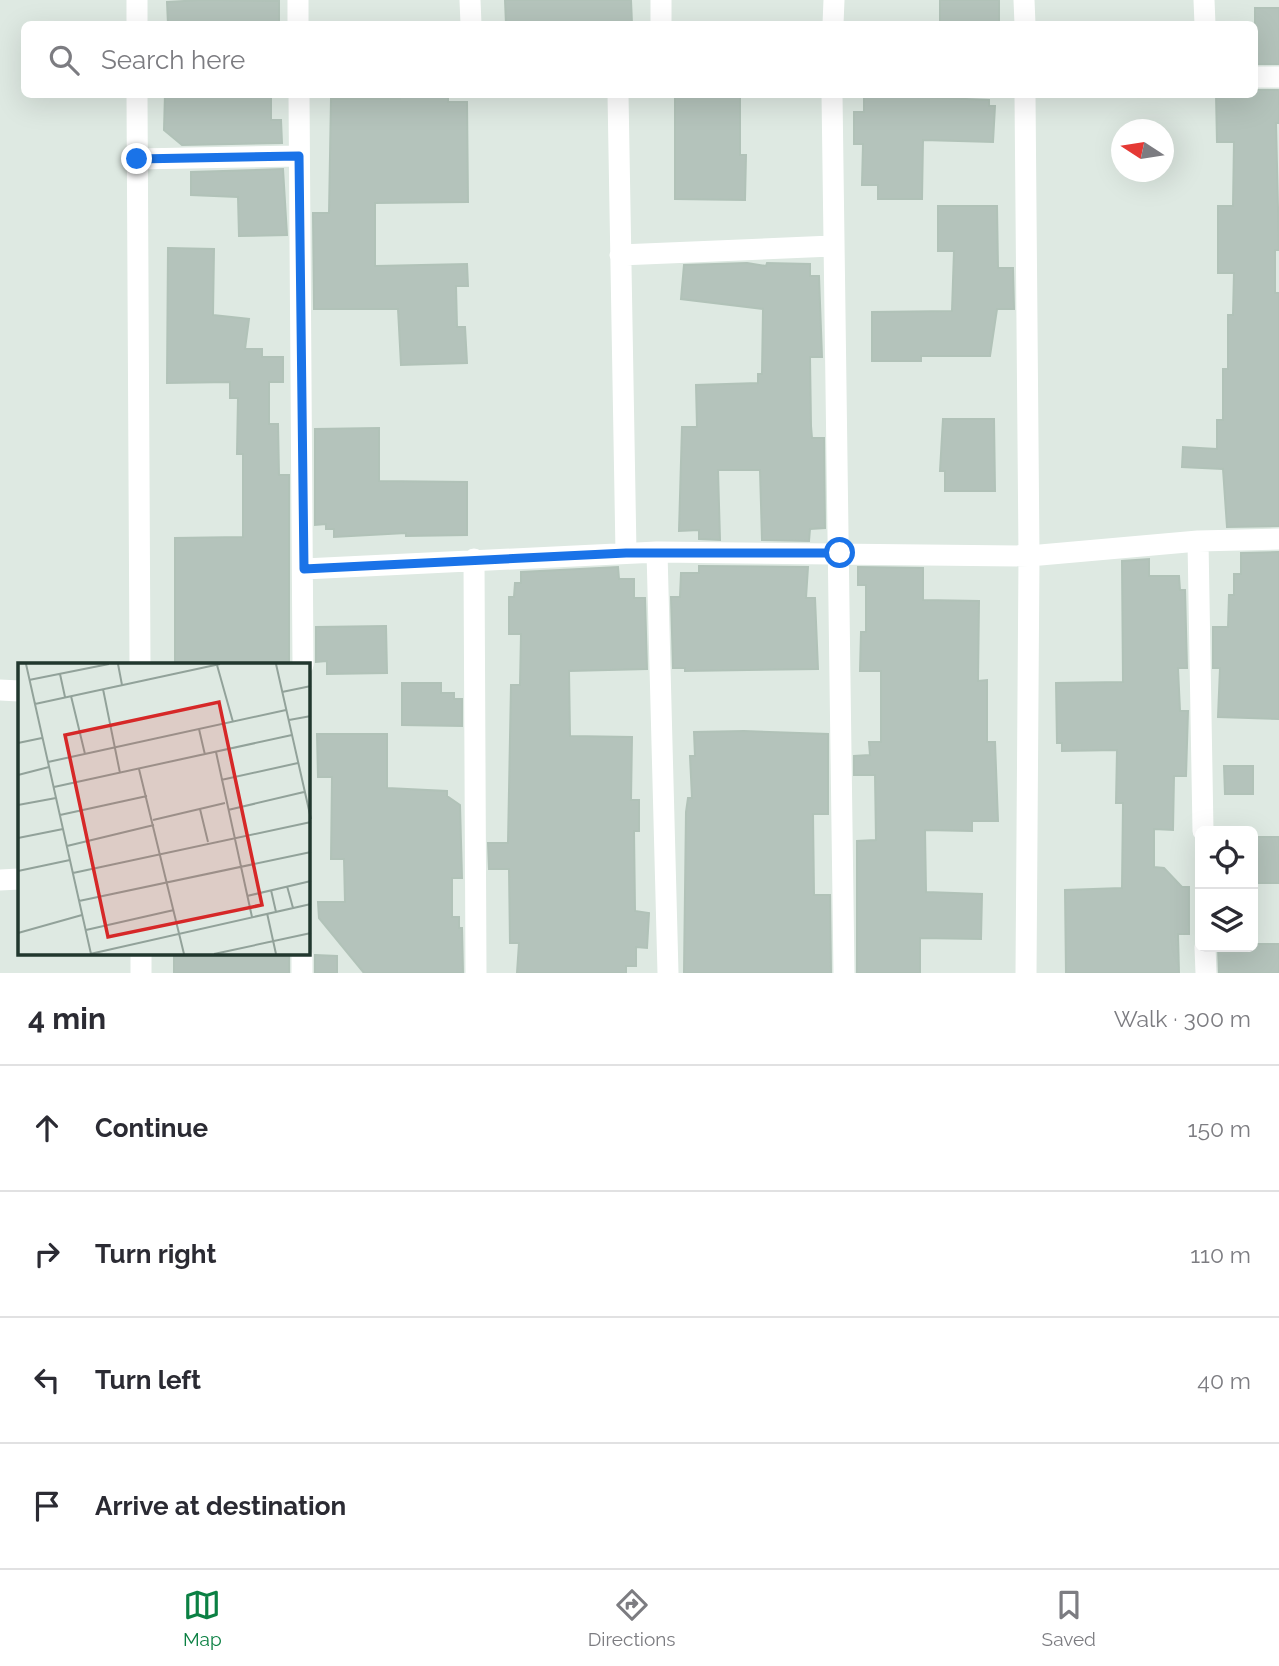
<!DOCTYPE html>
<meta charset="utf-8">
<style>
body{margin:0;font-family:Raleway,sans-serif;background:#f7f7f7;color:#2b2b33}
.controls{position:absolute;right:21px;bottom:21px;display:grid;overflow:hidden;border-radius:10px;box-shadow:0 7px 28px #0002}
.controls button{width:63px;height:63px;display:grid;place-items:center;padding:0;border:0;border-bottom:2px solid #e1e1e2;background:#fff;color:#2b2b33;font:35px sans-serif}
.compass{position:absolute;left:1111px;top:119px;width:63px;height:63px;border-radius:50%;background:#fff;box-shadow:0 7px 28px #0002;rotate:282deg}
.stop{position:absolute;width:21px;height:21px;margin:-16px;border:5px solid #1a73e8;border-radius:50%;background:#fff}
.stop.end{background:#1a73e8;border-color:#fff;box-shadow:0 2px 7px #0008}
.list{margin:0;padding:0;list-style:none}
h2{display:flex;justify-content:space-between;align-items:center;height:91px;margin:0;padding:0 28px;font-size:30px}
h2 small{font-size:23px;font-weight:400;color:#7c7c81}
.list li{display:grid;grid-template-columns:46px 1fr auto;gap:21px;align-items:center;box-sizing:border-box;height:126px;padding:0 28px;border-top:2px solid #e1e1e2}
.list b{display:block;font-size:26px;white-space:nowrap}
.list em{font-size:23px;font-style:normal;color:#7c7c81}
.icon{flex:none;width:38px;height:38px;fill:none;stroke:currentColor;stroke-width:2;stroke-linecap:round;stroke-linejoin:round}
.map{position:relative;flex:none;width:1279px;height:973px;overflow:hidden}
.search{position:absolute;background:#fff;box-shadow:0 7px 28px #0002;left:21px;right:21px;top:21px;height:77px;display:flex;align-items:center;gap:18px;box-sizing:border-box;padding:0 24px;border-radius:10px;color:#7c7c81;font-size:26px}
.sheet{height:595px;background:#fff}
nav{display:flex;justify-content:space-around;align-items:center;box-sizing:border-box;height:98px;border-top:2px solid #e1e1e2;background:#fff;font-size:19px;color:#7c7c81}
nav a{display:grid;justify-items:center;gap:4px}
nav .on{color:#0b8043}
.map>svg:first-child{display:block}
.building{fill:#b4c3bb;stroke:#b1c2b8;stroke-width:2}
.lines{fill:none;stroke-linecap:round;stroke-linejoin:round}
.street{stroke:#fff;stroke-width:21}
.route{stroke:#1a73e8;stroke-width:9}
.inset-road{fill:none;stroke:#92a29a;stroke-width:2}
.view{fill:#d62828;fill-opacity:0.15;stroke:#d62828;stroke-width:3.5}
.inset-edge{fill:none;stroke:#21372e;stroke-width:3.5}
</style>
<div class="map">
<svg width="1279" height="973" viewBox="0 0 1279 973">
<rect width="100%" height="100%" fill="#dee9e2"/>
<path class="building" d="M201 0 279 1V24H168L167 2Z
M505 0H631L632 24H506Z
M940 0H999V24H940Z
M1255 8H1279V64H1255Z
M1255 90H1279V123H1276L1279 250H1275V293H1279V526L1227 527 1223 469 1182 467 1183 447 1217 449V420H1223V369H1228V315H1233L1234 273H1218V206H1233L1234 142H1217L1216 94H1255Z
M165 94H271V120H281L282 143 182 145 164 130Z
M400 94H448V102H467L468 202 375 203V266L467 264 468 286H456L457 327H465L467 363 401 365 398 309H314L313 213H329L331 99H400Z
M675 94 740 96V155H746L745 200 675 199Z
M864 94H918V97L989 100V106H995L993 142 923 140 922 199H878V185H862L863 144H854V112H864Z
M283 169 287 235 239 236 238 197 191 195V172Z
M938 206H997L998 268H1013L1014 309H997L990 356H921V361H872V312L952 311 954 251H938Z
M168 248 214 249 213 315 249 319 245 349H262V357H283V382H269V424H278L279 475H289V665H175V538L243 537V454H237L238 398H230V382L167 383Z
M747 263 766 266 767 263 810 264V276H819L822 357H810L811 426 812 438H824L825 528 810 529 809 541 762 540 760 470H718L720 540 699 539V530L679 531 682 427H697L696 385 758 383V374H762L763 309 681 299 684 265Z
M943 419H994L995 491H945V471H940Z
M379 428V481L467 482V535L406 536V533L334 537V529H326V524L315 525V429Z
M1279 552V719L1218 717 1220 668H1213V627H1228L1229 595H1234V574H1241V553Z
M1149 559V576H1179L1180 590H1185L1187 668H1178L1180 711H1188L1186 776H1174L1173 830 1154 829V867L1164 868 1182 887H1189V934H1178L1179 973H1066L1065 890 1122 888 1123 803H1116L1117 750 1062 751V743H1057L1056 683 1123 682 1122 561Z
M699 566 808 567 806 598H815L818 669 685 671V668H673L671 597H680L681 573H699Z
M618 567 619 579H634V598H645L647 669 569 671 570 736 632 737 631 800H639V831H634L635 911 649 913 647 948 636 947V966H626V973H517L519 943H510L509 869H489L488 843H508L511 685H520L521 634H509V597H514L515 583H521V572Z
M858 567 923 568V600L979 601 978 681 987 680V742H995L998 821H972V831L925 830 926 892 982 894 981 939 920 938V973H857V841L876 840 875 775H854V756L870 755 869 742H881V671H860L861 632H866V585H858Z
M386 626 387 673 327 674V661L316 662V627Z
M402 683H441V693H454V699H462V726L402 725Z
M744 731 828 734V814H813L814 895H830L831 973H684L686 812 688 798H692L690 756H695L694 732Z
M317 734H387V788L447 791V796L460 805 462 878H452V917H459V928H462L463 973H364L319 918 318 902H345L344 859H331L332 777H318Z
M1224 766H1253V794H1225Z
M1253 837H1279V883H1253Z
M1253 944H1279V973H1219L1218 947H1253Z
M174 954H289V973H174Z
M315 955 337 956V973H315Z"/>
<g class="lines">
<path class="street" d="M137 0V24
M298 0V24
M470 0 471 24
M661 0V24
M1024 0 1025 24
M1204 0 1205 24
M833 24 834 0
M1254 77H1279
M137 94 140 665
M299 94 303 665
M618 94 626 553
M832 94 844 973
M1025 94 1029 556 1026 973
M137 159 299 156
M620 255 832 246
M1198 541 1203 831
M657 552 668 973
M474 559 476 973
M304 569 657 552 1029 556 1198 541 1279 539
M0 690 19 691
M0 880 19 879
M1205 947 1206 973
M141 954V973
M302 973V954"/>
</g>
<g class="lines">
<path class="route" d="M137 159 299 156 304 569 626 553H840"/>
</g>
<g transform="translate(18 663)">
<rect width="292" height="292" fill="#dee9e2"/>
<path class="inset-road" d="M8 1 73 291M100 1 104 22M258 1 293 156M199 2 215 59M42 11 47 34M11 17 91 1M85 26 102 110M264 29 293 23M53 33 67 91M17 41 202 1M271 57 293 53M181 66 187 92M0 80 24 75M198 89 234 254M30 99 268 47M121 106 166 291M0 112 31 104M203 117 280 100M36 124 274 72M0 142 38 135M182 146 190 179M210 147 286 129M42 152 129 133M135 157 207 140M0 175 45 166M49 183 136 162M0 208 52 197M55 210 293 159M269 223 275 245M253 227 258 249M229 233 293 218M61 238 293 189M249 250 258 291M68 267 156 247M0 270 64 252M72 291 293 241M196 291 293 270"/>
<path class="view" d="M201 39 244 242 90 274 47 72Z"/>
<rect width="292" height="292" class="inset-edge"/>
</g>
</svg>
<div class="controls">
<button><svg class="icon" aria-label="locate" viewBox="0 0 24 24"><circle cx="12" cy="12" r="6"/><path d="M12 2v4M12 18v4M2 12h4M18 12h4"/></svg></button>
<button><svg class="icon" aria-label="layers" viewBox="0 0 24 24"><path d="M12 4l9 5-9 5-9-5zM3 14l9 5 9-5"/></svg></button>
</div>
<svg class="compass" viewBox="-18 -18 36 36"><path d="M0-13l5 13h-10z" fill="#e53935"/><path d="M0 13l5-13h-10z" fill="#7c7c81"/></svg>
<div class="stop" style="left:840px;top:553px"></div>
<div class="stop end" style="left:137px;top:159px"></div>
<div class="search"><svg class="icon" aria-label="search" viewBox="0 0 24 24"><circle cx="10" cy="10" r="6"/><path d="M15 15l6 6"/></svg>Search here</div>
</div>
<section class="sheet">
<h2>4 min<small>Walk · 300 m</small></h2>
<ul class="list">
<li><svg class="icon" aria-label="ahead" viewBox="0 0 24 24"><path d="M12 20V5M6 11l6-6 6 6"/></svg><div><b>Continue</b></div><em>150 m</em></li>
<li><svg class="icon" aria-label="right" viewBox="0 0 24 24"><path d="M7 20v-9h11M14 6l5 5-5 5"/></svg><div><b>Turn right</b></div><em>110 m</em></li>
<li><svg class="icon" aria-label="left" viewBox="0 0 24 24"><path d="M17 20v-9H6M10 6l-5 5 5 5"/></svg><div><b>Turn left</b></div><em>40 m</em></li>
<li><svg class="icon" aria-label="arrive" viewBox="0 0 24 24"><path d="M6 21V4h12l-3 4 3 4H6"/></svg><div><b>Arrive at destination</b></div></li>
</ul>
</section>
<nav>
<a class="on"><svg class="icon" aria-label="map" viewBox="0 0 24 24"><path d="M3 6l6-2 6 2 6-2v14l-6 2-6-2-6 2zM9 4v14M15 6v14"/></svg>Map</a>
<a><svg class="icon" aria-label="directions" viewBox="0 0 24 24"><path d="M12 3l9 9-9 9-9-9zM9 14v-3h6M13 9l2 2-2 2"/></svg>Directions</a>
<a><svg class="icon" aria-label="saved" viewBox="0 0 24 24"><path d="M7 4h10v16l-5-4-5 4z"/></svg>Saved</a>
</nav>
